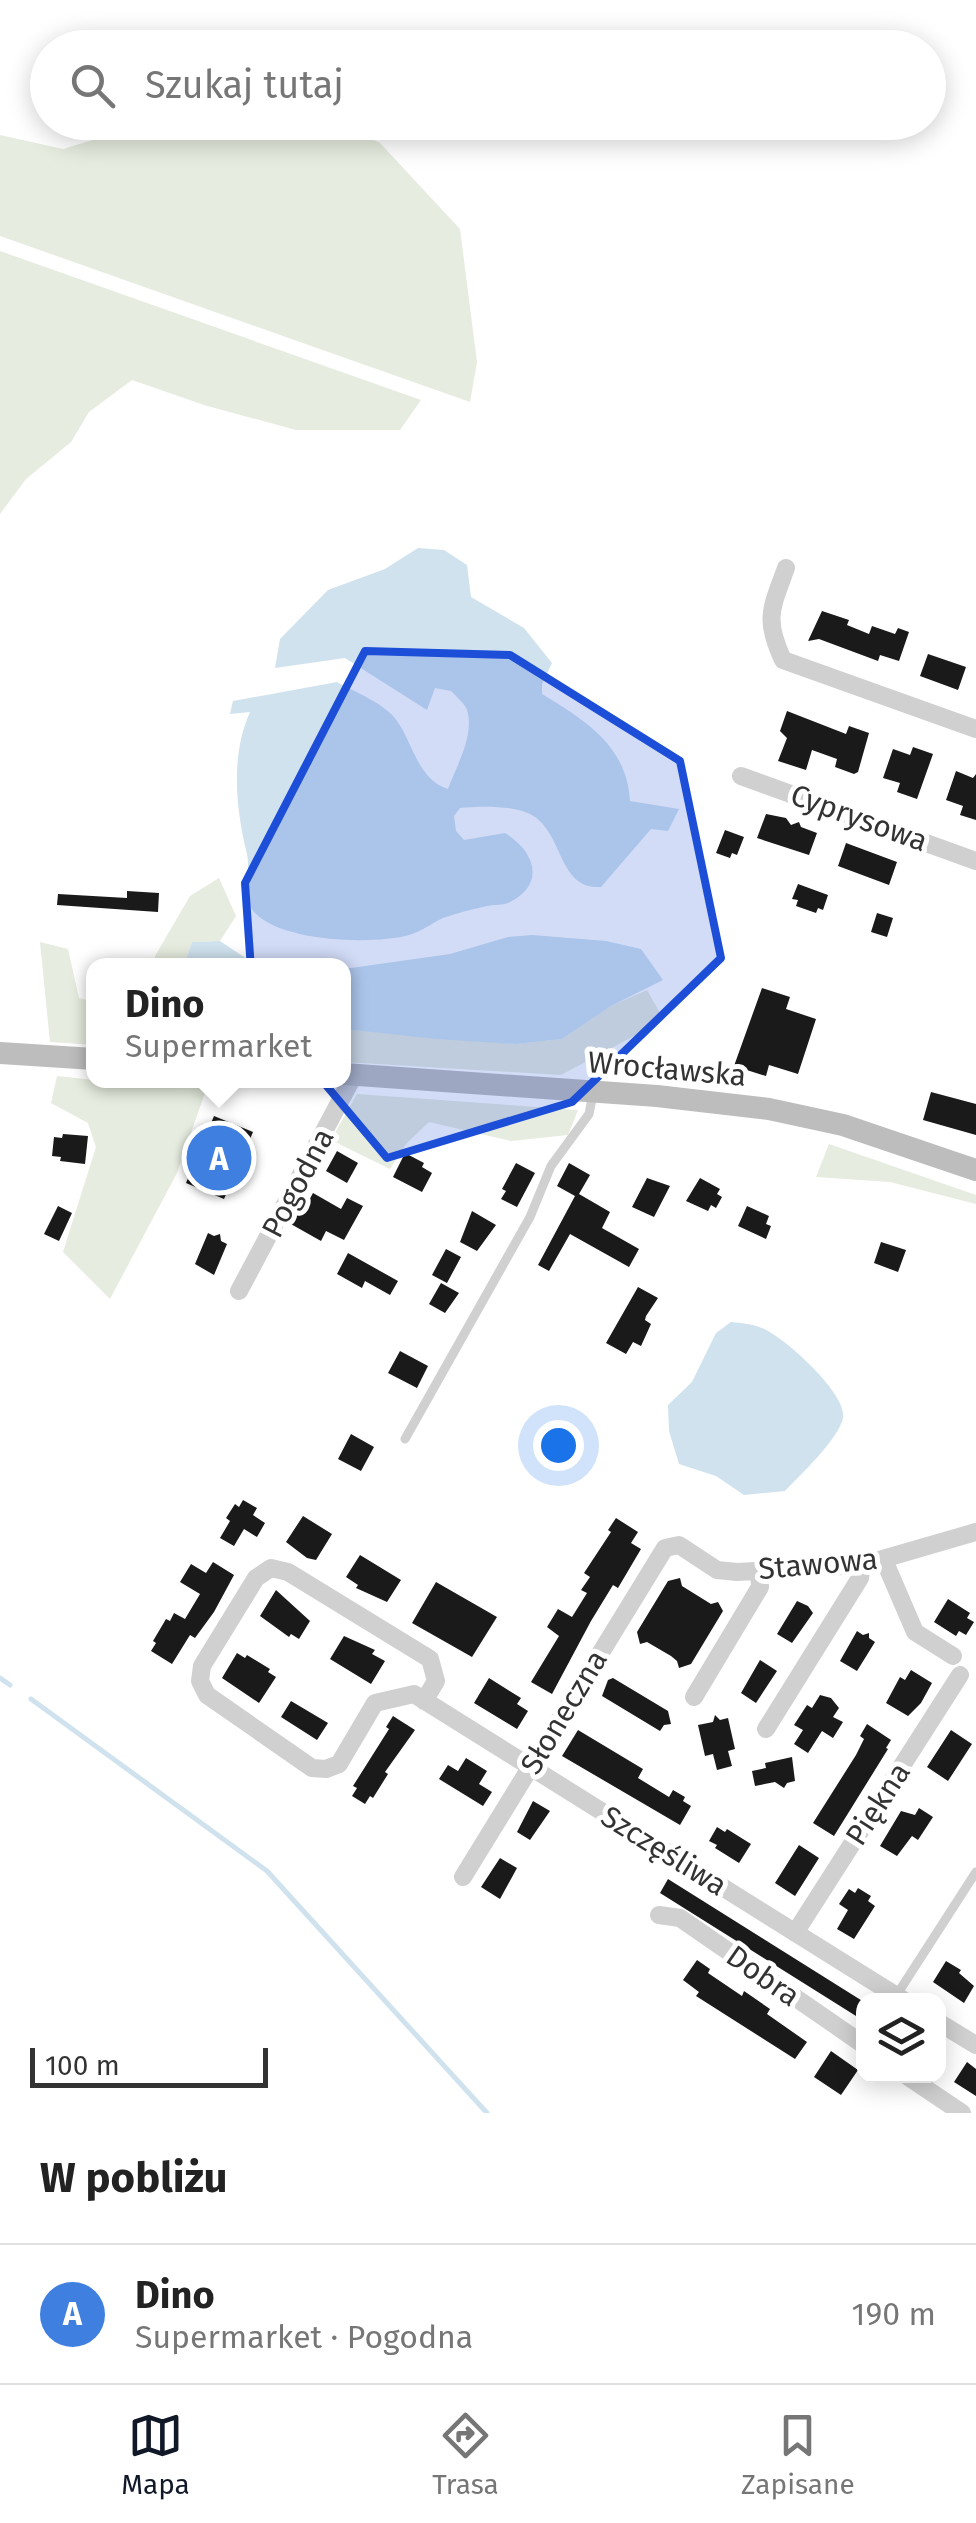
<!DOCTYPE html>
<html lang="pl">
<meta charset="utf-8">
<style>
body{margin:0;font-family:"Fira Sans",sans-serif;background:#f6f6f6;color:#222}
.controls{position:absolute;right:30px;bottom:30px;display:grid;overflow:hidden;border-radius:20px;box-shadow:0 5px 25px #0003}
.controls button{width:90px;height:90px;display:grid;place-items:center;padding:0;border:0;border-bottom:2px solid #e0e0e0;background:#fff;color:#222;font:50px sans-serif}
.scale{position:absolute;left:30px;bottom:25px;width:238px;box-sizing:border-box;padding-left:10px;border:5px solid #333;border-top:0;font-size:28px;line-height:35px;white-space:nowrap;color:#333;-webkit-text-stroke:8px #fff;paint-order:stroke}
.you{position:absolute;left:558px;top:1445px;width:35px;height:35px;margin:-25px;border:8px solid #fff;border-radius:50%;background:#1a73e8;box-shadow:0 0 0 15px #1a73e833}
.badge{display:grid;place-items:center;width:65px;height:65px;border-radius:50%;background:#111827;color:#fff;font-size:32px;font-weight:700}
.pin{position:absolute;translate:-50% -50%;border:5px solid #fff;box-shadow:0 2px 10px #0006}
.popup{position:absolute;left:86px;top:958px;width:265px;height:130px;box-sizing:border-box;display:grid;place-content:center;border-radius:20px;background:#fff;filter:drop-shadow(0 2px 8px #0005);font-size:32px;white-space:nowrap;color:#767676}
.popup b{font-size:38px;color:#222}
.popup::after{content:'';position:absolute;left:50%;top:100%;margin-left:-20px;border:20px solid transparent;border-top-color:#fff}
.list{margin:0;padding:0;list-style:none}
h2{display:flex;justify-content:space-between;align-items:center;height:130px;margin:0;padding:0 40px;font-size:42px}
h2 small{font-size:32px;font-weight:400;color:#767676}
.list li{display:grid;grid-template-columns:65px 1fr auto;gap:30px;align-items:center;box-sizing:border-box;height:140px;padding:0 40px;border-top:2px solid #e0e0e0}
.list b{display:block;font-size:38px;white-space:nowrap}
.list p{margin:0;font-size:32px;white-space:nowrap;color:#767676}
.list em{font-size:32px;font-style:normal;color:#767676}
.icon{flex:none;width:55px;height:55px;fill:none;stroke:currentColor;stroke-width:2;stroke-linecap:round;stroke-linejoin:round}
.map{position:relative;flex:none;width:976px;height:2113px;overflow:hidden}
.search{position:absolute;background:#fff;box-shadow:0 5px 25px #0003;left:30px;right:30px;top:30px;height:110px;display:flex;align-items:center;gap:25px;box-sizing:border-box;padding:0 35px;border-radius:55px;color:#767676;font-size:38px}
.sheet{height:270px;background:#fff}
nav{display:flex;justify-content:space-around;align-items:center;box-sizing:border-box;height:140px;border-top:2px solid #e0e0e0;background:#fff;font-size:28px;color:#767676}
nav a{display:grid;justify-items:center;gap:5px}
nav .on{color:#111827}
.map>svg:first-child{display:block}
.green{fill:#e6ecdf}
.water{fill:#cfe2ee}
.lines{fill:none;stroke-linecap:round;stroke-linejoin:round}
.stream{stroke:#cfe2ee;stroke-width:5}
.building{fill:#1a1a1a}
.lane{stroke:#d0d0d0;stroke-width:9}
.street{stroke:#d0d0d0;stroke-width:18}
.secondary{stroke:#bdbdbd;stroke-width:22}
.marked{fill:#1d4ed8;fill-opacity:0.2;stroke:#1d4ed8;stroke-width:8;stroke-linejoin:round}
.labels{text-anchor:middle;stroke-width:10;stroke-linejoin:round;paint-order:stroke}
.street-label{font-size:30px;fill:#333;stroke:#fff}
</style>
<div class="map">
<svg width="976" height="2113" viewBox="0 0 976 2113">
<rect width="100%" height="100%" fill="#fff"/>
<path class="green" d="M334 122 380 143 460 229 477 362 470 402 0 236V135L63 149 106 136 115 123Z
M0 251 421 400 400 430H296L204 405 132 380 89 412 71 442 26 479 0 514Z
M219 878 236 916 220 941 192 942 184 965 154 966 155 956 190 896Z
M40 942 68 949 79 998 94 1002V1045L50 1042Z
M647 990 664 1020 561 1075 344 1062V1029L516 1044 562 1039 611 1006Z
M57 1076 94 1080 208 1084 177 1173 110 1299 63 1252 96 1147 88 1123 51 1103Z
M357 1094 578 1110 568 1135 511 1141 429 1122 406 1144 390 1169 331 1140Z
M829 1144 976 1195V1204L890 1182 816 1177Z"/>
<path class="water" d="M418 548 444 550 467 565 471 597 524 628 552 663 542 684V694C585 720 627 746 630 801L679 809 668 831 651 829 601 887C557 890 564 831 530 814 511 805 480 806 460 808L454 816 456 831 464 840 505 833C535 851 546 884 510 902 503 906 495 904 487 906 473 909 457 913 443 918 432 923 421 932 409 935 373 945 283 942 255 913 241 899 251 872 247 854 236 809 230 757 250 712L230 714 233 701 337 682C355 692 386 704 397 721 413 743 418 780 448 789 456 767 475 735 467 710 465 704 456 696 451 691L435 688 427 710 345 658 275 668 280 639 328 590 385 569Z
M532 935 606 941 641 949 663 980 611 1006 562 1039 516 1044 436 1039 344 1029V969L450 954 508 937Z
M220 941 253 963 265 965H184L192 942Z
M731 1322C742 1323 752 1324 762 1328 783 1336 848 1394 843 1418 838 1440 801 1474 785 1491L744 1495 716 1476 679 1464 669 1431 668 1405 692 1382 716 1333Z"/>
<g class="lines">
<path class="stream" d="M0 1678 10 1685
M31 1699 267 1871 487 2113"/>
</g>
<path class="building" d="M822 611 849 620 847 625 869 634 872 626 895 634 898 628 909 632 899 661 880 655 878 661 819 639 808 641Z
M928 654 966 667 958 690 920 676Z
M787 711 846 734 849 726 869 733 858 772 854 774 835 767 837 759 812 750 806 770 778 761 787 738 780 731Z
M913 747 933 754 917 799 897 792 900 783 883 778 893 749 910 755Z
M956 771 973 778 976 774V820L960 815 963 806 946 800Z
M766 814 786 818 791 825 799 822 801 827 817 833 809 855 757 838Z
M725 830 744 837 737 855 732 853 730 858 716 853Z
M846 843 897 862 889 885 838 866Z
M798 884 828 895 823 910 818 908 816 913 796 906 798 900 792 899Z
M127 891 159 893 158 912 57 905 58 894 127 898Z
M877 913 893 918 887 937 871 932Z
M762 988 790 997 786 1009 816 1019 798 1074 769 1065 766 1076 734 1066Z
M931 1092 976 1104V1135L923 1120Z
M214 1116 253 1132 224 1199 186 1183Z
M63 1134 88 1136 85 1164 60 1161 61 1157 52 1156 54 1137 62 1138Z
M337 1151 358 1163 347 1183 326 1171Z
M405 1153 424 1163 422 1167 432 1173 422 1192 393 1177Z
M516 1163 535 1173 517 1207 501 1199 506 1191 502 1189Z
M569 1163 590 1175 579 1194 610 1212 602 1228 639 1249 629 1267 570 1234 549 1271 538 1265 575 1196 557 1186Z
M647 1178 670 1186 654 1217 632 1207Z
M700 1178 720 1189 717 1194 722 1197 716 1208 711 1205 708 1211 686 1201Z
M313 1193 341 1209 347 1198 363 1206 344 1240 326 1231 321 1241 289 1223 295 1212 301 1215Z
M58 1206 72 1213 59 1241 44 1234Z
M747 1206 769 1216 766 1224 771 1226 766 1239 738 1226Z
M472 1211 496 1225 477 1251 460 1242Z
M208 1233 214 1236 220 1234 221 1241 227 1244 214 1275 195 1264Z
M881 1242 906 1250 898 1272 874 1263Z
M446 1249 461 1257 447 1283 432 1275Z
M348 1253 398 1281 390 1295 365 1281 362 1288 337 1274Z
M441 1283 459 1293 445 1313 429 1304Z
M638 1287 658 1298 646 1316 645 1320 651 1324 641 1346 633 1342 626 1354 606 1343Z
M400 1351 428 1366 417 1388 388 1373Z
M351 1434 374 1447 361 1471 338 1459Z
M243 1500 257 1508 253 1515 265 1523 257 1537 244 1529 234 1546 220 1538 230 1521 226 1518 235 1504 239 1507Z
M303 1516 332 1534 316 1560 307 1558 286 1542Z
M616 1518 638 1532 631 1543 641 1549 618 1588 613 1585 591 1621 552 1694 531 1682 559 1636 547 1627 558 1609 572 1617 587 1593 581 1590 590 1577 584 1573 611 1532 608 1530Z
M360 1555 401 1580 387 1602 356 1588 358 1585 346 1577Z
M213 1562 234 1575 214 1612 195 1638 190 1635 172 1664 151 1651 156 1643 153 1641 166 1619 170 1621 174 1613 185 1619 200 1594 180 1582 191 1564 206 1573Z
M680 1578 682 1586 711 1604 718 1602 723 1611 691 1664 679 1668 677 1661 671 1656 647 1642 640 1644 637 1632 668 1581Z
M436 1582 497 1617 472 1657 412 1623Z
M276 1590 310 1621 299 1639 291 1634 289 1637 260 1616Z
M948 1599 970 1613 967 1618 974 1622 966 1635 959 1631 956 1636 934 1622Z
M797 1601 808 1606 813 1613 792 1643 777 1634Z
M857 1631 863 1635 869 1633V1638L875 1642 857 1671 840 1661Z
M344 1636 375 1650 372 1654 385 1661 371 1684 330 1659Z
M237 1653 245 1658 247 1655 270 1669 268 1672 276 1677 259 1703 222 1678Z
M760 1660 777 1671 756 1703 741 1693Z
M911 1670 932 1683 921 1703 908 1716 886 1703 900 1677 905 1680Z
M489 1678 521 1698 517 1704 528 1711 517 1729 474 1703Z
M613 1678 668 1711 671 1724 664 1725 660 1731 602 1696 608 1680Z
M820 1695 831 1698 839 1708 833 1717 843 1722 833 1738 822 1731 808 1753 794 1744 803 1730 794 1725 807 1705 812 1708Z
M291 1701 328 1723 317 1740 281 1717Z
M715 1715 720 1720 728 1718 735 1749 728 1751 732 1766 717 1770 713 1754 705 1756 698 1725 713 1722Z
M393 1716 415 1730 385 1772 388 1774 373 1798 370 1796 365 1804 352 1796 357 1788 353 1786 389 1729 386 1727Z
M867 1724 891 1740 886 1748 888 1749 834 1836 813 1823 856 1755 864 1739 860 1736Z
M578 1730 643 1769 638 1778 669 1797 673 1790 685 1797 683 1801 691 1806 680 1825 562 1756Z
M951 1730 972 1744 948 1781 927 1767Z
M792 1757 795 1781 787 1783 784 1788 775 1782 755 1786 752 1771 766 1768 765 1763Z
M466 1758 487 1771 479 1784 492 1792 483 1806 439 1779 448 1765 458 1771Z
M533 1801 550 1811 530 1840 517 1832Z
M919 1808 933 1817 918 1840 912 1836 897 1856 880 1846 901 1811 915 1815Z
M717 1827 725 1832 727 1829 751 1844 739 1863 715 1848 717 1845 709 1841Z
M799 1845 819 1858 795 1896 775 1883Z
M500 1858 517 1868 500 1899 481 1887Z
M668 1879 864 2002V2021L660 1893Z
M858 1888 871 1896 868 1901 875 1906 854 1939 837 1929 848 1910 839 1904 849 1889 855 1893Z
M697 1960 710 1969 708 1973 742 1996 744 1991 770 2009 767 2014 807 2042 795 2059 696 1996 699 1992 683 1980Z
M946 1961 961 1970 959 1973 974 1986 964 2003 933 1982Z
M831 2051 858 2070 841 2095 814 2077Z
M967 2062 976 2069V2096L954 2082Z"/>
<g class="lines">
<path class="lane" d="M405 1439 530 1217 551 1166 589 1114 593 1094
M896 1996 976 1872"/>
<path class="street" d="M786 568C771 609 764 619 783 660L976 729
M741 776 976 861
M239 1291 354 1075
M884 1560 915 1632 953 1656
M694 1697 760 1587 759 1571
M424 1701 436 1681 430 1659 288 1572 271 1568 256 1578 202 1666 200 1681 207 1695 312 1768 326 1769 339 1764 375 1703 414 1694 903 2000
M766 1729 860 1578 862 1565
M463 1877 665 1548 679 1545 717 1570 737 1572 862 1565 976 1532
M659 1915 680 1918 864 2045
M795 1933 960 1675
M938 2022 976 2045
M907 2076 962 2113"/>
<path class="secondary" d="M0 1053 94 1059
M344 1074 657 1096 769 1109 843 1125 976 1170"/>
</g>
<path class="marked" d="M365 651 510 655 680 761 721 958 572 1102 387 1158 253 998 245 883Z"/>
<g class="labels">
<g class="street-label">
<text transform="translate(859 818) rotate(20)" y="10">Cyprysowa</text>
<text transform="translate(667 1069) rotate(5)" y="10">Wrocławska</text>
<text transform="translate(298 1183) rotate(-62)" y="10">Pogodna</text>
<text transform="translate(818 1564) rotate(-5)" y="10">Stawowa</text>
<text transform="translate(564 1712) rotate(-59)" y="10">Słoneczna</text>
<text transform="translate(878 1804) rotate(-57)" y="10">Piękna</text>
<text transform="translate(664 1851) rotate(32)" y="10">Szczęśliwa</text>
<text transform="translate(763 1976) rotate(35)" y="10">Dobra</text>
</g>
</g>
</svg>
<div class="controls">
<button><svg class="icon" aria-label="layers" viewBox="0 0 24 24"><path d="M12 4l9 5-9 5-9-5zM3 14l9 5 9-5"/></svg></button>
</div>
<div class="scale">100 m</div>
<div class="you"></div>
<div class="pin badge" style="left:219px;top:1158px;background:#3f7fe0">A</div>
<div class="popup"><b>Dino</b>Supermarket</div>
<div class="search"><svg class="icon" aria-label="search" viewBox="0 0 24 24"><circle cx="10" cy="10" r="6"/><path d="M15 15l6 6"/></svg>Szukaj tutaj</div>
</div>
<section class="sheet">
<h2>W pobliżu<small></small></h2>
<ul class="list">
<li><span class="badge" style="background:#3f7fe0">A</span><div><b>Dino</b><p>Supermarket · Pogodna</p></div><em>190 m</em></li>
</ul>
</section>
<nav>
<a class="on"><svg class="icon" aria-label="map" viewBox="0 0 24 24"><path d="M3 6l6-2 6 2 6-2v14l-6 2-6-2-6 2zM9 4v14M15 6v14"/></svg>Mapa</a>
<a><svg class="icon" aria-label="directions" viewBox="0 0 24 24"><path d="M12 3l9 9-9 9-9-9zM9 14v-3h6M13 9l2 2-2 2"/></svg>Trasa</a>
<a><svg class="icon" aria-label="saved" viewBox="0 0 24 24"><path d="M7 4h10v16l-5-4-5 4z"/></svg>Zapisane</a>
</nav>
